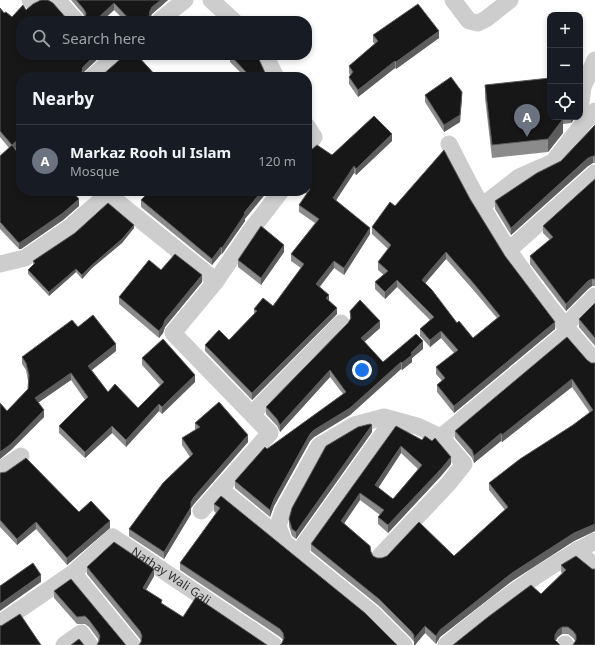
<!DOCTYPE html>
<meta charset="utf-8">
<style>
body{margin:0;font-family:"Noto Sans",sans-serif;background:#242831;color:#f1f3f6}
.controls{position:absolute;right:12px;top:12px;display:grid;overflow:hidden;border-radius:8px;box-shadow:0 2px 6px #0003}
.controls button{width:36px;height:36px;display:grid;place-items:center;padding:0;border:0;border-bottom:1px solid #363941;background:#171b24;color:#f1f3f6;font:20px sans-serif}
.you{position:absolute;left:362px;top:370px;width:14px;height:14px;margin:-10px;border:3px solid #fff;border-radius:50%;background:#1a73e8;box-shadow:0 0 0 6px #1a73e833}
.badge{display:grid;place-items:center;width:26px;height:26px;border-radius:50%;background:#8c9099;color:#fff;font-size:13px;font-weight:700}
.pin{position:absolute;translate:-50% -33px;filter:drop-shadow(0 1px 2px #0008)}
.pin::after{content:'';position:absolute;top:21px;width:14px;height:12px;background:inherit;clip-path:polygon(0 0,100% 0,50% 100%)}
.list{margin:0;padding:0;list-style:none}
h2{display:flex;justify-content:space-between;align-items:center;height:52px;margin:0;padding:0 16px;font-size:17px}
h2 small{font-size:13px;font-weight:400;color:#9ea1a6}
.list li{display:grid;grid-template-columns:26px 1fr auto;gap:12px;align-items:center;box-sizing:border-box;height:72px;padding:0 16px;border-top:1px solid #363941}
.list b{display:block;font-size:15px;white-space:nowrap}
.list p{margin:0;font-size:13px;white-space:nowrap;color:#9ea1a6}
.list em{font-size:13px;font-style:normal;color:#9ea1a6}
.icon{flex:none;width:22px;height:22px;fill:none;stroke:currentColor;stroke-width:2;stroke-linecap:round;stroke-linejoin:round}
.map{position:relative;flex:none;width:595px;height:645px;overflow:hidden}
.search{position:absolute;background:#171b24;box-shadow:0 2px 6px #0003;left:16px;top:16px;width:296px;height:44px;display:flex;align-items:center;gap:10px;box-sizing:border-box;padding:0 14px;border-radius:16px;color:#9ea1a6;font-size:15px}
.panel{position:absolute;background:#171b24;box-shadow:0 2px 6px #0003;left:16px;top:72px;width:296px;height:124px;border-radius:16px}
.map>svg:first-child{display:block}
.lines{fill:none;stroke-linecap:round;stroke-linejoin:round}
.street{stroke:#cdcdcd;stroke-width:17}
.wall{fill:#8b8b8b;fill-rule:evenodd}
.shaded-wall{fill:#5d5d5d}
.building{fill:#171717;stroke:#5d5d5d;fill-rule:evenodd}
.labels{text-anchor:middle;stroke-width:4;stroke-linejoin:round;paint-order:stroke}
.street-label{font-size:12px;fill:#303030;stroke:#fff}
</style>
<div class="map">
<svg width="595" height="645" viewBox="0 0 595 645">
<rect width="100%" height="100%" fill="#fff"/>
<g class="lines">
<g class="street">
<path d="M30 0 31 1 34 0"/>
<path d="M55 0 59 2 76 21"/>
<path d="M211 0 234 21"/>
<path d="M453 0 469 21 478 23 486 19 510 0"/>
<path d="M159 21 185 0"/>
<path d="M265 55 276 77"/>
<path d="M92 77 118 55"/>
<path d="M580 110 583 87 595 60"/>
<path d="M307 126 314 137 307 148"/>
<path d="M449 144C459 163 468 182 479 201 510 257 552 313 595 361"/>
<path d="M482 206 519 177 553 162 582 125 595 111"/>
<path d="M509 250 595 173"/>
<path d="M0 264 25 258 69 228 108 194 216 281"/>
<path d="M565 326 595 296"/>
<path d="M252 414 341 323"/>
<path d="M0 470 21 456"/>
<path d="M220 489 284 541"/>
<path d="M201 511 270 433 173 333 216 281 251 230 281 191"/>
<path d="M577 550 595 567"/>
<path d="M298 553 393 420"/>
<path d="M380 556 449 483 464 464 441 437"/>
<path d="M73 573 132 645"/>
<path id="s1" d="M0 623 73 573 113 537 274 645"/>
<path d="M565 644 566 645"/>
<path d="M64 645 81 633 90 645"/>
<path d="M404 645 372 613 284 542 278 526 283 511 319 446 354 425 384 417 417 426 441 437 568 331"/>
<path d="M446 645C493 606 541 569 595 541"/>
</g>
</g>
<path class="wall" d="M71 0H168L152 14 150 18 149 21H125L114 10 102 21H85V18L83 14Z
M0 8 4 13 12 17 26 10 67 21H21L65 55H102L21 77V143L15 149 21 191 79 206 63 220 21 249H19L0 229V156L9 148 0 137Z
M373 35 439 38 396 69 395 68 358 97 349 84V77L350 75 349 73V66L375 44 373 42Z
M230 55 267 77 243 75 230 62Z
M485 85 550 117H575V118L571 123 563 124V133L548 152 492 158 485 98Z
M425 95 462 99 460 122 444 132 425 102Z
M595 125V163H593L588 166 511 235 495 209V201L561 161Z
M392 141 356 175 354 173 335 201 370 234 344 275 334 268 320 287 329 301 337 314 252 400 205 351V345L229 340 254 314V309L273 306 301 268 291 261V254L315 223 299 212V205L307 194 302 191H307V151L332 155Z
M595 179V286H592L588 289 566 311 530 264V256L550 240 543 233V226Z
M470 199 505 256 555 329 454 413 437 392V385L442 381 436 374V367L454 353 441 338 430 347 420 336V329L430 320 397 287 385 299 375 289V282L384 275 378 270V262L388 249 372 234V227L395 206ZM446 259 475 292 497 318 473 338 457 323 425 283Z
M141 200 245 219V221L222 254H221L212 265 141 207Z
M134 228 122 243 92 268 82 279 76 272 49 296 28 274V270L33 265V261Z
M284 252 261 285 238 267V260Z
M161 270 202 282 165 327 163 333 159 338 119 304V297Z
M595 303V346L579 327V319Z
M350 311 380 328 364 342 383 362 423 349 412 358V362L402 370 401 369 350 415 314 437 310 441 274 506 270 517 235 488V481L267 449 343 394 330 377 280 432 277 426 266 414V407L348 323 350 320Z
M78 327 116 351 92 370 108 392 138 408 160 385 142 365V358L195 382 162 414 159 411 126 447 112 433 85 458 59 433V426L85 400 71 380 38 402 44 417 11 450 0 459V403L7 411 28 389V381L26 370 22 364V357Z
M587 360 591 363H595V531L574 541 512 581 440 637 436 644 425 633 415 645H414V642L411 638 379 606 311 551V544L396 426 451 464 441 476 388 533 378 524V517L380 515 360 500 344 523 371 552 373 556 377 558 454 556 505 510 489 490V483L573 425 590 413 572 387 502 442 501 441 474 463 472 458 455 438V431ZM401 453 418 469 393 499 378 488Z
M195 423 248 442 194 504 191 508V514L164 559 129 536V529L190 457 182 445V438L195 430Z
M372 432 296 539 292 536 289 526V519Z
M0 473 79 512 110 528 67 565 36 529 17 545 0 527Z
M214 504 365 613 282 643 283 640 280 637 180 570V563L216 513 214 511Z
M561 565 592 569 595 645 575 641 573 638 568 634H562L558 637 453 645 541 594 562 573 561 572Z
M87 567 154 576 146 590 162 604 183 617 141 642 140 639 87 574Z
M54 591 125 644 99 642 98 639 89 627 85 624H77L54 598Z"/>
<path class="shaded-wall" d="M161 0H168L152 14 150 18 149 21H145L152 7Z
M114 3V10L102 21H95Z
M439 31V38L396 69V62Z
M95 55H102L83 73 82 77 83 67Z
M395 61V68L358 97V90Z
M462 92 460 122 444 132V125Z
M571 117H575V118L571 123Z
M563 119V133L548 152V139Z
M392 134V141L356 175V169Z
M21 137V143L12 152V145Z
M593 156V163L588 166 511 235V228L588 158Z
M354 166V173L333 205V198Z
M262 191H268L245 219V221L222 254V248L244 213Z
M79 199V206L63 220 21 249H19V243Z
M134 225V228L122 243 92 268 82 279V275L92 265Z
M370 228V234L344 275V268Z
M284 245V252L261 285V278Z
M221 247V254L212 265V259Z
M446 252V259L422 287V280Z
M334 261V268L316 291V284Z
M76 269V272L49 296V292Z
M202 275V282L165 327 163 333 159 338V331L165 320Z
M592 279V286L588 289 566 311V304L588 281Z
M397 280V287L385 299V292Z
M329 295V301L326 298Z
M337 308V314L252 400V393Z
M380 321V328L361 345V338Z
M555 322V329L454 413V406Z
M441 331V338L430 347V340Z
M423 341V349L412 358V362L402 370V363L411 353Z
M116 344V351L88 373V366Z
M401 362V369L350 415 314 437 310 441 274 506 270 517V510L274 499 310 434 314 430Z
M330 370V377L280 432V425Z
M71 373V380L35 405V398Z
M195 375V382L162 414V407Z
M572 379V387L502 442V435Z
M159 404V411L126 447V440Z
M44 410V417L11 450 0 459V452Z
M372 425V432L296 539V532Z
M112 426V433L85 458V452Z
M501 433V441L474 463V456Z
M248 435V442L194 504 191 508V514L164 559V552L194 497Z
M401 446V453L375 493V485Z
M451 457V464L441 476 388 533V525Z
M360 493V500L341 528V521Z
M110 521V528L67 565V558Z
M36 522V529L17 545V539Z
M595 524V531L574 541 512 581 440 637 436 644V636L440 630 512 573 574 533Z
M154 569V576L143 595V588Z
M41 575V582L0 611V604Z
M425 626V633L415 645H414V639Z
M562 627V634L558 637 555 642V635L558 630Z"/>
<path class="building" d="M41 0H48L53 3 67 19 65 21H21V55H95L83 67 82 72 85 77H21V137L12 145 0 131V8L4 13 6 12 12 17 23 5 26 10 33 4Z
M76 0H161L152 7 150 11 149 17 145 21H131L114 3 95 21H87L85 19 86 13 83 8Z
M418 4 439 31 396 62 395 61 358 90 349 77 353 72 349 66 378 41 373 35Z
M125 55H137L157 77H100Z
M230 55H257L267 77H240L247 73Z
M451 77 462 92 460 115 444 125 425 95Z
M550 78V117H563V119L548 139 492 145 485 85Z
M374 116 392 134 356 169 354 166 333 198 370 228 344 268 334 261 316 284 329 295 326 298 337 308 252 393 205 345 219 330 229 340 257 311 254 309 263 298 273 306 304 264 291 254 319 219 299 205 310 189 307 187V151L311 150 317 145 332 155Z
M595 125V156H593L588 158 511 228 495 201 537 173 561 161Z
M12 145 21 157V191H72L79 199 63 213 21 242 19 243 0 222V156Z
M444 150 470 199 505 256 555 322 454 406 437 385 445 378 436 367 458 350 441 331 430 340 420 329 434 317 397 280 385 292 375 282 388 271 378 262 391 245 372 227 390 202 395 206ZM446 252 475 285 500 316 473 338 459 321 457 323 432 290 422 280Z
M595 179V279H592L588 281 566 304 530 256 553 237 543 226Z
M150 191H262L244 213 245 214 222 248 221 247 212 259 141 200Z
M108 203 134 225 122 239 92 265 82 275 76 269 49 292 28 270 35 263 33 261 75 233Z
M261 226 284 245 261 278 238 260Z
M175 254 202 275 165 320 163 326 159 331 119 297 149 260 161 270Z
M360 300 380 321 361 338 383 362 416 334 423 341 411 353 412 355 402 363 401 362 350 408 314 430 310 434 274 499 270 510 235 481 265 447 267 449 346 392 330 370 280 425 277 419 266 407 348 323 351 318 350 311Z
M595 303V338L579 319Z
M93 315 116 344 88 366 108 392 115 384 138 408 164 382 142 358 163 339 195 375 162 407 159 404 126 440 112 426 85 452 59 426 88 397 71 373 35 398 44 410 11 444 0 452V403L7 411 28 389 29 375 26 363 22 357 72 320 78 327Z
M567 337 587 360 591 363H595V524L574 533 512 573 440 630 436 636 425 626 414 639V635L411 631 379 599 311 544 396 426 422 440 425 436 432 441 435 438 451 457 441 469 388 525 378 517 384 510 360 493 341 521 370 546 371 552 373 556 377 558H382L387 556 419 522 454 556 508 507 489 483 520 459 573 425 593 410 572 379 502 435 501 433 474 456 472 450 455 431ZM401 446 422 465 393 499 375 485Z
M219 402 248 435 194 497 191 502V507L164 552 129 529 163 483 193 454 182 438 200 427 195 423Z
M370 424 372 425 296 532 292 529 289 519 292 508 326 446 358 427Z
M26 458 79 512 91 501 110 521 67 558 36 522 17 539 0 520V473L6 472Z
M221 496 365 613 397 645H280L282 643 284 638 283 633 280 629 180 563 220 508 214 504Z
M114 542 154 569 143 588 162 600 161 603 183 617 196 597 267 645H139L141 642 142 636 140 631 87 567Z
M576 556 592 569H595V645H573L576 640V635L573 631 568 627H562L558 630 555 635V640L560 645H453L488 617 531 585 541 594 566 570 561 565Z
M33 563 41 575 0 604V586Z
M71 579 125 644 126 645H97L99 641 100 636 98 632 89 620 85 616 77 617 54 591Z
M20 614 41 645H0V625L1 626Z
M79 639 84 645H71Z"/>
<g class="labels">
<g class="street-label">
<text dy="4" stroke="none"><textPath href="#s1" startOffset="212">Nathay Wali Gali</textPath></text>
</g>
</g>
</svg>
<div class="controls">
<button>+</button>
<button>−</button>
<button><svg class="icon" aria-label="locate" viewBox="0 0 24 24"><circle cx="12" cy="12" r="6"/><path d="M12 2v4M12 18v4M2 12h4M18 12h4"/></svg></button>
</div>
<div class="you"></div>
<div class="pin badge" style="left:527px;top:137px;background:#6b7280">A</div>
<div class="search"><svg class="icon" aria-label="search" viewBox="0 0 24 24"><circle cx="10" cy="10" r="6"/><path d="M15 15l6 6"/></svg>Search here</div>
<section class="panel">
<h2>Nearby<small></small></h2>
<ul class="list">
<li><span class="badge" style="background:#6b7280">A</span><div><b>Markaz Rooh ul Islam</b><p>Mosque</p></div><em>120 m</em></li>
</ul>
</section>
</div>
